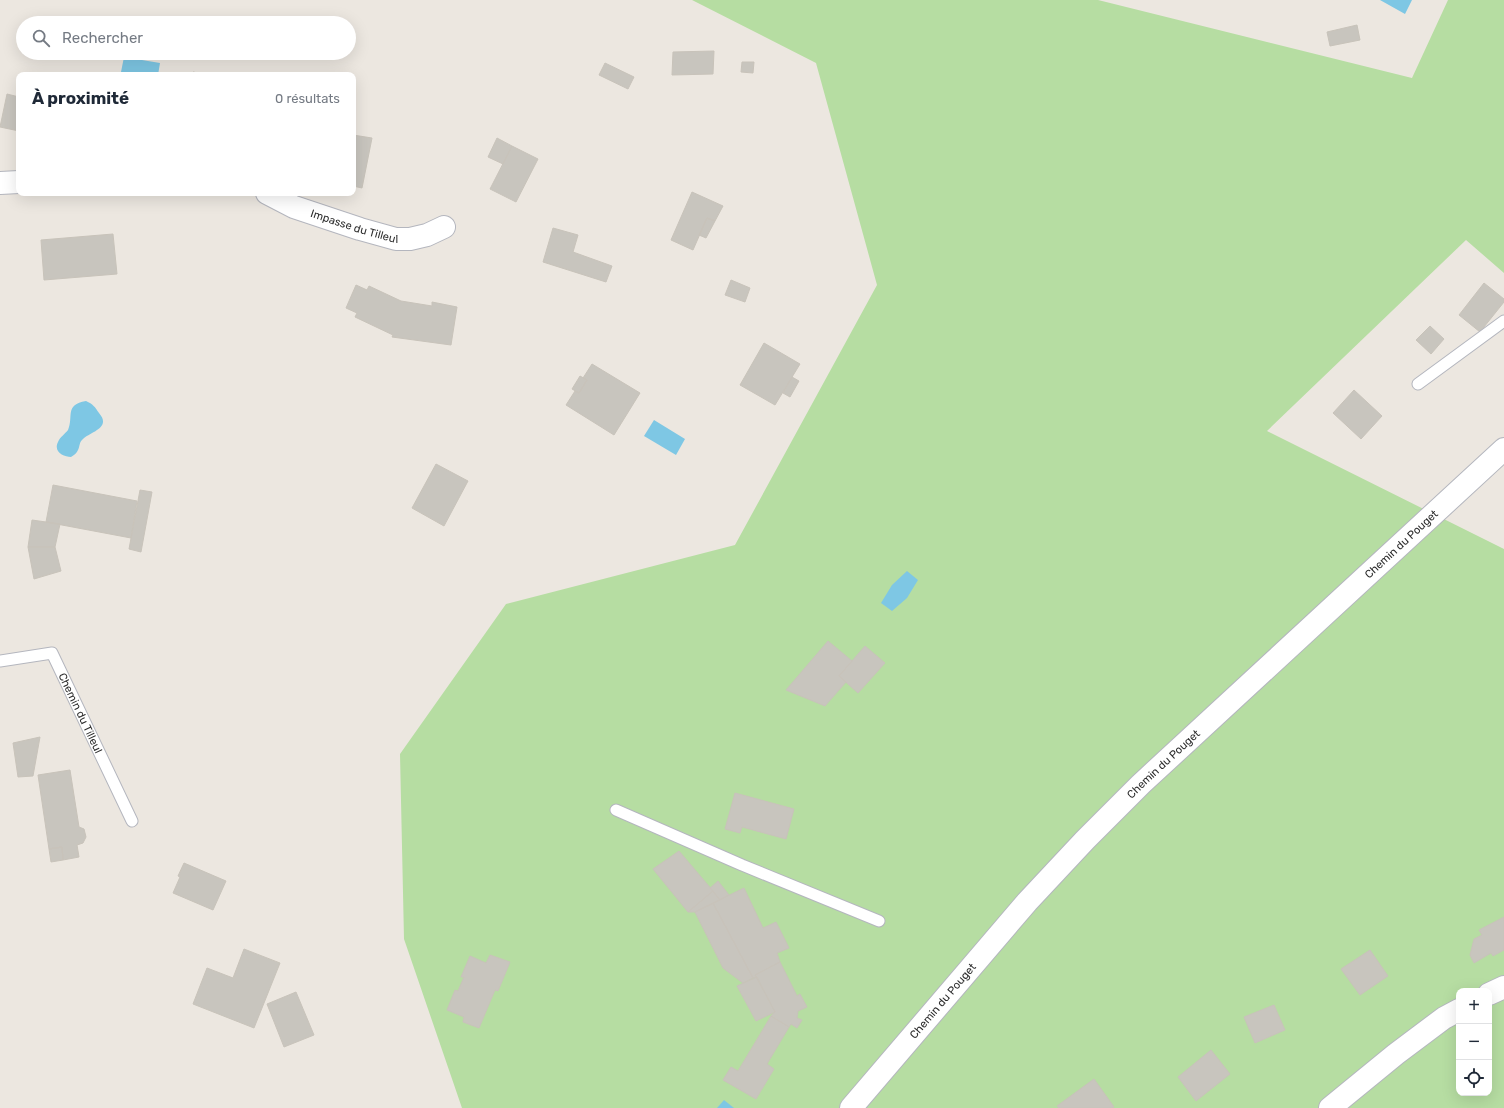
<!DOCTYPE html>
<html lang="fr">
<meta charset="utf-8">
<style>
body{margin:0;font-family:Rubik,sans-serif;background:#f2f2f3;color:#1f2937}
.controls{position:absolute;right:12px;bottom:12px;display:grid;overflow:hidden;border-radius:8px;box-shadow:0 4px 16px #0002}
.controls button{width:36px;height:36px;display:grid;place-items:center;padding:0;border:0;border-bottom:1px solid #e0e1e3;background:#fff;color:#1f2937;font:20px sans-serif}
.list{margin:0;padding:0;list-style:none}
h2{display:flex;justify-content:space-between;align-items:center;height:52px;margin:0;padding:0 16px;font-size:17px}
h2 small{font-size:13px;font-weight:400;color:#747a83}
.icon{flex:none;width:22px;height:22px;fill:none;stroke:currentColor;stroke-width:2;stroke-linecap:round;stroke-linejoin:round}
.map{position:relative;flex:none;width:1504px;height:1108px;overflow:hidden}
.search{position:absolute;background:#fff;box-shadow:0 4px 16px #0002;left:16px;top:16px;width:340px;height:44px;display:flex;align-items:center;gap:10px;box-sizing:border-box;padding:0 14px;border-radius:22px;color:#747a83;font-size:15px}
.panel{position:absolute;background:#fff;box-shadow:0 4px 16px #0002;left:16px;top:72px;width:340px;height:124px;border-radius:8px}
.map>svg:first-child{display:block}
.green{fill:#b6dda2;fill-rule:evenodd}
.water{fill:#7ec7e4}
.building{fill:#c8c5be;stroke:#c8c3ba}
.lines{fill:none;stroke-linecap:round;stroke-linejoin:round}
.lane-casing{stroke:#b4b6be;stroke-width:13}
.street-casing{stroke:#b4b6be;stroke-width:24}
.secondary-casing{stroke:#b4b6be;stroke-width:24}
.lane{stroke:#fff;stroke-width:11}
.street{stroke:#fff;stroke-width:22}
.secondary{stroke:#fff;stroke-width:22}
.labels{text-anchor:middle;stroke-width:3;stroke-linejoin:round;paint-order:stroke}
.street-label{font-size:11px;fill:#2c2c2c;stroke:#fff}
</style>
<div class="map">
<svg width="1504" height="1108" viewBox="0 0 1504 1108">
<rect width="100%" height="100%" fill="#ece7e0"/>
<path class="green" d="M692 0H1098L1412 78 1448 0H1504V273L1466 240 1267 431 1504 549V1108H462L404 939 400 754 506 604 735 545 877 285 816 63ZM1459 991H1489V1093H1459Z"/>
<path class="water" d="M1380 0H1412L1405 14Z
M124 57 160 63 158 75H138L121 72Z
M86 401C93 404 95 407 99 413 112 428 90 432 83 439 79 442 80 446 78 450 77 453 74 455 71 457 64 457 53 452 58 442 60 437 65 434 68 430 74 416 64 405 86 401Z
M654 420 685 439 676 455 644 436Z
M907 571 918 580 907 598 892 611 881 603 892 585Z
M724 1100 734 1108H717Z"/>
<path class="building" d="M1357 25 1360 40 1330 46 1327 32Z
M714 51 713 74 672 75 673 52Z
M742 62H754L753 73 741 72Z
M605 63 634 77 628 89 599 75Z
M193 72 208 75H193Z
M7 94 19 97V131L0 127Z
M353 135 372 138 362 188 353 186Z
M497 138 512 146 503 164 488 157Z
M512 146 538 159 516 202 490 189Z
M692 192 723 206 715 221 707 218 693 250 671 240Z
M707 218 715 221 706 238 699 235Z
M553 228 578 235 573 252 612 266 606 282 543 262Z
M113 234 117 274 44 280 41 240Z
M731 280 750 288 745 302 725 295Z
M1484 283 1504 299V302L1480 332 1459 315Z
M356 285 367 290 369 286 401 301 432 306V302L457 307 451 345 392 337 393 335 355 317 357 313 346 308Z
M1430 326 1444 339 1431 354 1416 340Z
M764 343 800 364 775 405 740 385Z
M592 364 640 393 614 435 566 405 575 391 579 393 587 380 583 378Z
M580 376 587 380 579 393 572 389Z
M792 377 799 381 790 397 783 393Z
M1354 390 1382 416 1361 439 1333 413Z
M436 464 468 481 444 526 412 508Z
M53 485 137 501 131 538 46 522Z
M140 490 152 492 141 552 129 549Z
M32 520 60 524 55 547H28Z
M28 547H55L61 571 34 579Z
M828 641 852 661 839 676 846 682 825 706 786 690Z
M865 646 885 663 858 693 839 676Z
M40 737 33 776 18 777 13 743Z
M70 770 79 827 84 829 86 837 83 843 77 845 79 857 63 860 62 847 49 849 38 775Z
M735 793 794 809 786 839 742 827 740 833 725 829Z
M62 847 63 860 51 862 49 849Z
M679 851 713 891 688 912 653 869Z
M184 863 226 881 213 910 173 893 180 877 178 876Z
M718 881 729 895 720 900 710 888Z
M744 888 763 928 776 922 789 948 777 953 780 962 755 975 757 977 753 978 713 903Z
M713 891 720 900 695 912H688Z
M713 903 753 978 743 983 723 968 695 912Z
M1504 917V950L1493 956 1491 953 1474 963 1470 955 1474 939 1482 935 1479 930Z
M244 949 280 963 254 1028 193 1004 207 968 233 978Z
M1370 950 1388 976 1360 995 1341 969Z
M490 955 510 962 498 991 495 990 479 1028 463 1022 464 1017 447 1010 455 990 458 991 464 977H461L470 956 486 963Z
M780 962 797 996 800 994 807 1007 798 1011 797 1018 802 1020 797 1028 791 1024 789 1027 771 1016 775 1012 755 975Z
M757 977 775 1012 756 1021 737 986Z
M296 992 314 1035 284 1047 267 1004Z
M1274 1005 1285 1030 1255 1043 1244 1017Z
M771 1016 789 1027 767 1064 774 1069 756 1099 723 1080 731 1067 738 1071Z
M1211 1050 1230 1074 1196 1101 1178 1077Z
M1094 1079 1114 1107 1112 1108H1059L1057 1106Z"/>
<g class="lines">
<defs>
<g id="lane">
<path d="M1418 384 1504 321"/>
<path id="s1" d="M0 661 52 653 132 821"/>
<path d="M616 810 742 865 879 921"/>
</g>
<g id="street">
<path d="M0 183 19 182"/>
<path id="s2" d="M267 193 294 207 360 229 396 239H410L427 235 444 227"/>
<path id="s3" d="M851 1108 1027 902 1085 840 1141 784 1504 449"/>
</g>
<path id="secondary" d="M1489 994 1504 987
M1330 1108 1396 1054 1444 1018 1459 1010"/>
</defs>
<use href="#lane" class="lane-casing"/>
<use href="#street" class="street-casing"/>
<use href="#secondary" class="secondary-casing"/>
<use href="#lane" class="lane"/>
<use href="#street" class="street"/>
<use href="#secondary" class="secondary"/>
</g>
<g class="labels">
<g class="street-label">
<text dy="4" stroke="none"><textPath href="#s2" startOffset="94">Impasse du Tilleul</textPath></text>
<text dy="4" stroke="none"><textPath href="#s3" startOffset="789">Chemin du Pouget</textPath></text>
<text dy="4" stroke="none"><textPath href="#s1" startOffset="119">Chemin du Tilleul</textPath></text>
<text dy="4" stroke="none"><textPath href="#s3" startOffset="465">Chemin du Pouget</textPath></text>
<text dy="4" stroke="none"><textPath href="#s3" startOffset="141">Chemin du Pouget</textPath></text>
</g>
</g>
</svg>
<div class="controls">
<button>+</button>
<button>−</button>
<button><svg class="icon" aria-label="locate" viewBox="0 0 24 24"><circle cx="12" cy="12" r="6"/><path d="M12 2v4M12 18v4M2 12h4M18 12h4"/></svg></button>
</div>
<div class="search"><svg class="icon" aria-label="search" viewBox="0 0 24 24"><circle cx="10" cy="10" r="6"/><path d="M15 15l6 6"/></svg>Rechercher</div>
<section class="panel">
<h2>À proximité<small>0 résultats</small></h2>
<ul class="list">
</ul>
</section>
</div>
